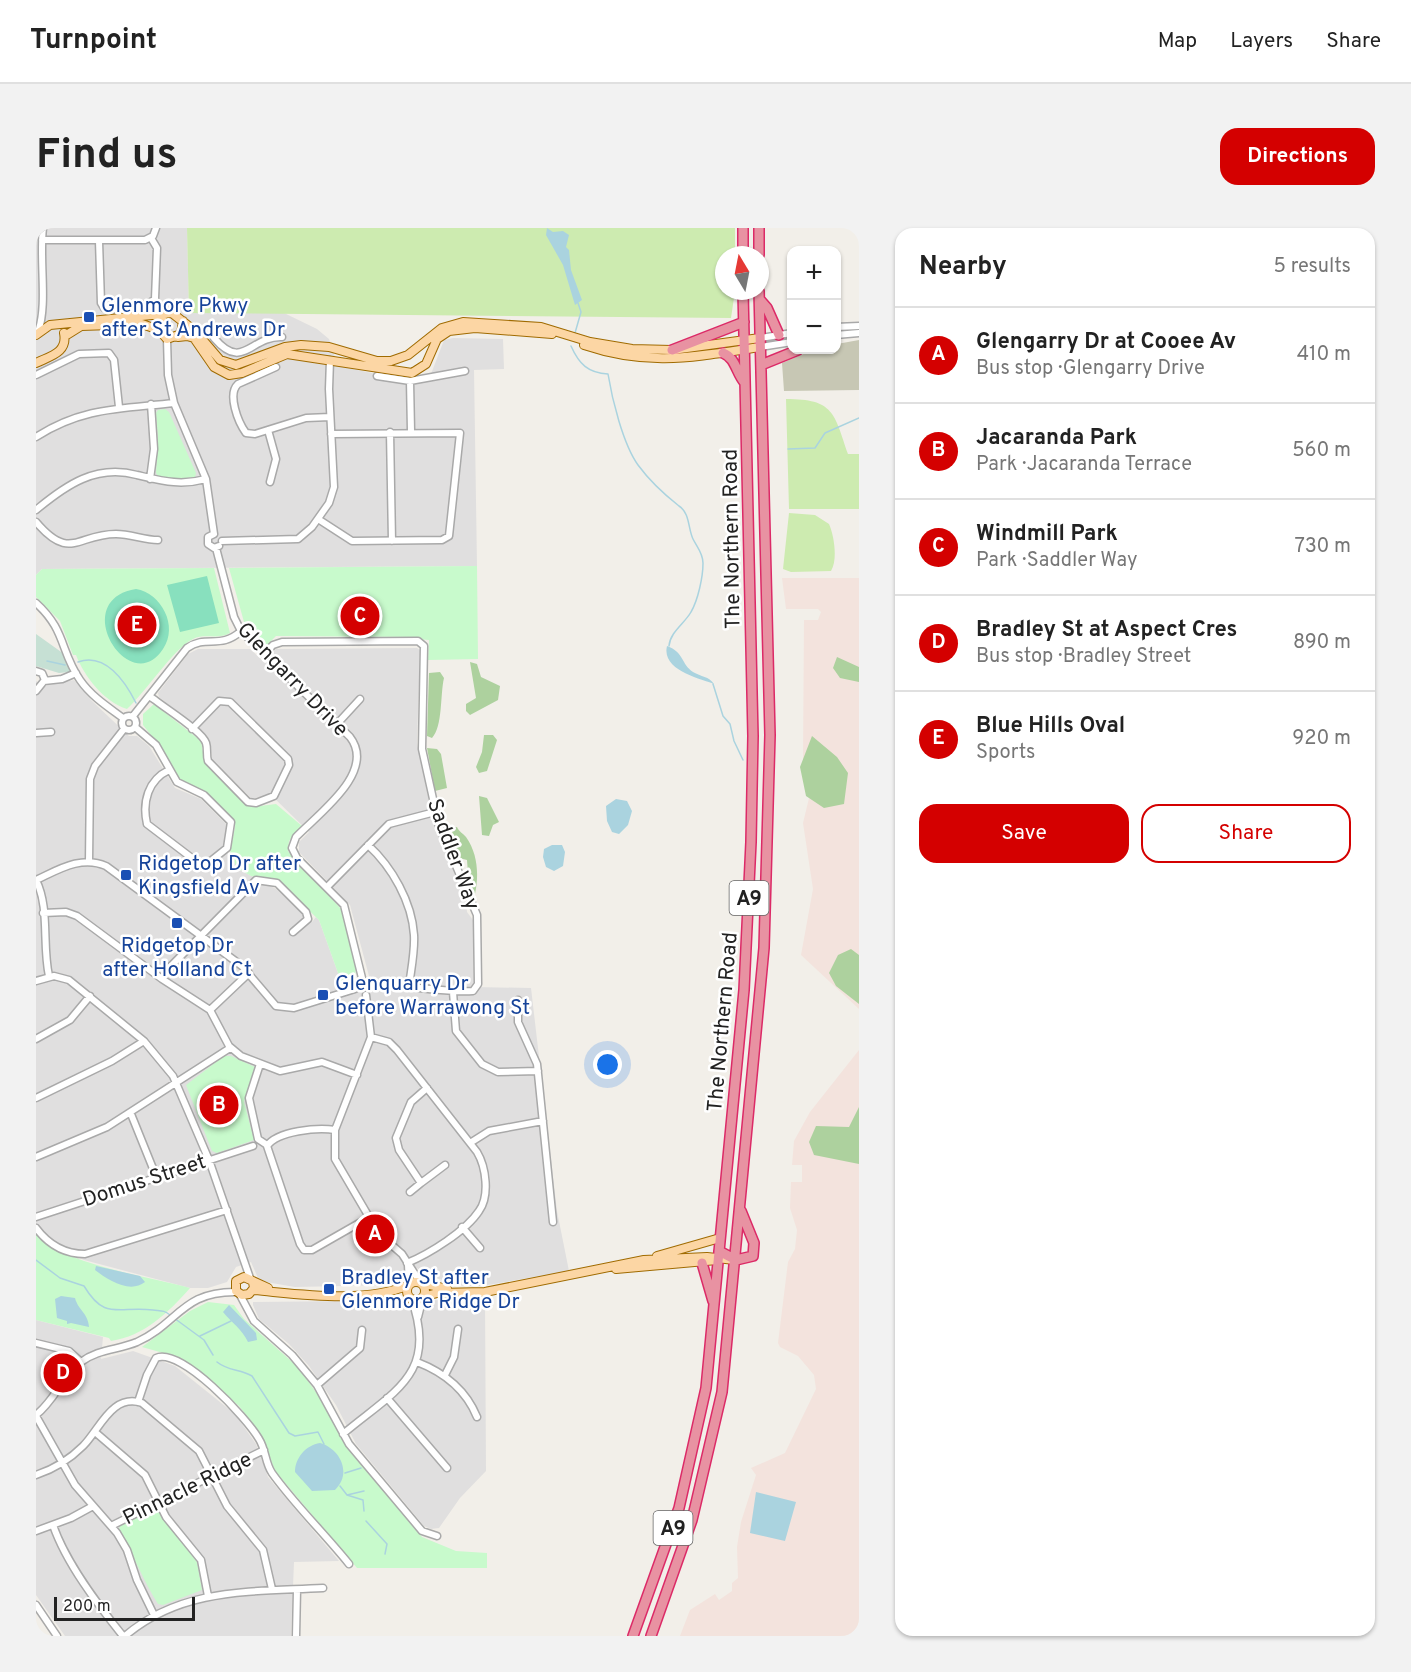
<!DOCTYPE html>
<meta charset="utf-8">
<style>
body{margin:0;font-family:Overpass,sans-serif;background:#f2f2f2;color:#222}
.controls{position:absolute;right:18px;top:18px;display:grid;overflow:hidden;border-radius:12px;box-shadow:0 2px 4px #0004}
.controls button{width:54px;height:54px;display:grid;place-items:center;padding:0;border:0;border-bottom:2px solid #e0e0e0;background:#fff;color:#222;font:30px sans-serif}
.compass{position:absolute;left:679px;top:18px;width:54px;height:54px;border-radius:50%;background:#fff;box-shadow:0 2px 4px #0004;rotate:350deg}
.scale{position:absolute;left:18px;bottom:15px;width:141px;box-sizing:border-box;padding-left:6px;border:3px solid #222;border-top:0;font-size:16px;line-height:21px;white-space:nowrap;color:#222;-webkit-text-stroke:4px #fff;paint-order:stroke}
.you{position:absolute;left:572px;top:837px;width:21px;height:21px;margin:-15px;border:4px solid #fff;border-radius:50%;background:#1a73e8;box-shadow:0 0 0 9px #1a73e833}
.badge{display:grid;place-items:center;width:39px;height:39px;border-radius:50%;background:#d40000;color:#fff;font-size:20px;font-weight:700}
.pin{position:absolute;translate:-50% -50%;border:3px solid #fff;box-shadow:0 2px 6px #0006}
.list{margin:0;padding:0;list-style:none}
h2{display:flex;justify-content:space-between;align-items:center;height:78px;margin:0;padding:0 24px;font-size:26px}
h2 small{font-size:20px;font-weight:400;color:#767676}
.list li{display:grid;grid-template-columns:39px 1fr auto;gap:18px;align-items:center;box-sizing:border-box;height:96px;padding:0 24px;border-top:2px solid #e0e0e0}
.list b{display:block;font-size:22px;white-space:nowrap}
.list p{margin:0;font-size:20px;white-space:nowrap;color:#767676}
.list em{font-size:20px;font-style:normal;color:#767676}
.actions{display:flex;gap:12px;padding:18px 24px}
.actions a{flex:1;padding:14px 0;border:2px solid #d40000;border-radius:18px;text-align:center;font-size:21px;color:#d40000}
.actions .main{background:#d40000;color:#fff}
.map{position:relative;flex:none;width:823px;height:1408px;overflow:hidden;border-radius:18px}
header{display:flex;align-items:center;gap:36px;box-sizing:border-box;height:84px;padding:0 30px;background:#fff;border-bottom:2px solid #e0e0e0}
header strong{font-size:28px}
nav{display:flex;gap:33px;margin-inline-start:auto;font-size:21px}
.intro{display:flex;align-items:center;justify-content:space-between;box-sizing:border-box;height:144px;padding:0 36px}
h1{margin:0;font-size:42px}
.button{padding:15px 27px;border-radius:18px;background:#d40000;color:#fff;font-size:21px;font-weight:700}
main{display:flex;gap:36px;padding:0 36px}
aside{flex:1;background:#fff;border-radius:18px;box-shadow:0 2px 4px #0004}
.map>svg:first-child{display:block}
.residential{fill:#e0dfdf}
.military{fill:#f3e3dd}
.construction{fill:#c7c7b4}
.grass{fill:#cdebb0}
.forest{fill:#add19e}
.wetland{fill:#c6e0d4}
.park{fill:#c8facc}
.pitch{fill:#88e0be}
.water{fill:#aad3df}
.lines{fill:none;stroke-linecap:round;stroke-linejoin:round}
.stream{stroke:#aad3df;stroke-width:1.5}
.minor-casing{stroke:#a9a9a9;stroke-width:9}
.major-casing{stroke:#a06b00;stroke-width:10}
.highway-casing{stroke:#dc2a67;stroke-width:12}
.minor{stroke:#fff;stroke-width:6}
.major{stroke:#fcd6a4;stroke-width:8}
.highway{stroke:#e892a2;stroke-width:9}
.transit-dot{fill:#1a4fb4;stroke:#fff;stroke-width:2}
.labels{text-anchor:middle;stroke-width:5;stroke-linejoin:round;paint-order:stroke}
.shield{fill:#fff;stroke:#646464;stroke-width:1.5}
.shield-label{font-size:20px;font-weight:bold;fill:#222}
.transit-label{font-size:21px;fill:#164399;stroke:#fff;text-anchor:start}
.street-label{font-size:21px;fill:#222;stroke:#fff}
</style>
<header>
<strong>Turnpoint</strong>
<nav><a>Map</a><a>Layers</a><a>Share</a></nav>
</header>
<div class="intro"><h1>Find us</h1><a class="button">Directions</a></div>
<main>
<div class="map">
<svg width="823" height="1408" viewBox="0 0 823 1408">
<rect width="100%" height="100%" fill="#f2efe9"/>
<path class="residential" d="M0 0H151L153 85H248L281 101 293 111 302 138 370 152 395 146 408 112 417 110 467 111 468 141 438 142 441 338 6 341 0 347Z
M381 420 384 422 381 515 397 592 430 674 431 684 437 692 438 759 495 760 521 983 533 1043 446 1058H428L390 1047 381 1040 367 1043 364 1053 354 1057 259 1059 230 1054 222 1050 215 1034 200 1039 191 1054 172 1060H154L48 1032 29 1023 0 1002V453L7 458 38 452 56 473 93 508H101L113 518 139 560 165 571 191 597 187 618 204 642 240 661 276 694 280 689 283 692 307 759 333 748 314 677 263 624V614L273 604 234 566 216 571 176 532 175 517 169 506 123 469 122 465 152 426 162 421H214L227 433 240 421Z
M416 1072H449L450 1243 424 1270 403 1300 395 1301 388 1298 320 1216 300 1177 273 1138 253 1116 223 1091 217 1077V1074Z
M0 1092 67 1109 65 1131 97 1123 139 1138 199 1186 220 1216 232 1249 303 1333 258 1334 255 1408H29L0 1367Z"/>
<path class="military" d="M746 350H823V781L765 727 777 661 767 595 774 566 773 548 767 532 768 392H782L785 384 782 381H750Z
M823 822V1408H644L654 1382 679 1366 683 1372 696 1363V1355L702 1350 701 1319 705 1294 720 1247 715 1240 749 1225 780 1161 778 1147 762 1128 744 1119 742 1115 752 1034 759 1021 761 1002 754 980 755 954H766V937H756L758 913 774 884Z"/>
<path class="construction" d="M823 112V162L748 163 746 135 777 122H800L801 116Z"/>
<path class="grass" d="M151 0H699V27H688V63H699L695 90 153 85Z
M750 171C798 171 798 185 812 226H823V281H753Z
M753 285 779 287 793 296C798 307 802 332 795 343L755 344 747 341Z"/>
<path class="forest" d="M801 429 823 439V454L804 450 797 440Z
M434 434 441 436 445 449 464 458 462 472 434 487 430 483V476L440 470Z
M404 444 408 450C404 467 407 498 396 510L391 508 393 445Z
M448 507H457L461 512 451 543 443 545 440 539 446 524Z
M776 508 801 529 812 545 808 576 788 580 770 568 764 539Z
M391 520 401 521 405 526 411 560 399 563Z
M443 568 451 570 463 594 457 597 453 608 446 607Z
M421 599C423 604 427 605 430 609 442 626 443 647 439 666L433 659 431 632 423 630 417 616 416 600Z
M815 721 823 727V776L800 758 793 745 802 727Z
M823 879V936L778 927 773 914 780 898 813 899Z"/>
<path class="wetland" d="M0 406 28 426 34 442 33 444 23 445 0 438Z"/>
<path class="park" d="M129 181 133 184 160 245 159 249 141 251 122 248 120 245 122 210 120 185 122 182Z
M441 338 442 431 392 432 393 412 380 411V409L240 408 229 419 208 394 193 340Z
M178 340 194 405C183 412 168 405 157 411 137 421 110 464 91 481 68 474 48 448 40 427H37L24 393 0 369V347L6 341Z
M118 476 165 513 169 536 211 577 217 579 240 576 266 598 253 613 252 623 306 682 320 741 318 754 307 759 283 692 243 654 215 648 201 640 194 625 199 599 197 592 169 564 144 554 122 516 107 497V486Z
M188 828H195L219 839 208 874 218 912 181 925 176 923 150 857Z
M0 1006C26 1036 114 1049 154 1060 132 1085 108 1108 75 1113L73 1110 0 1092Z
M172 1074 198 1077 208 1091 263 1140 293 1183 309 1217 386 1309 420 1323 451 1325V1340H321L239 1243 226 1208 203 1178 145 1130 106 1119 154 1083Z
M118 1280 122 1282 161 1334 166 1362 127 1377 122 1376C107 1352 97 1326 83 1302L84 1298Z"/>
<path class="pitch" d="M171 348 183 395 144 404 131 357Z
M100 361C125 365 143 398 127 421 94 472 31 372 100 361Z"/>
<path class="water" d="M511 0 517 4 527 3 533 7 530 19 533 22 535 42 546 72 539 77 527 37 510 7Z
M631 418C648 424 645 436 657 444 665 449 673 448 678 456 666 451 625 443 631 418Z
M580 571 591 573 596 583 592 597 583 606 576 604 571 593 570 578Z
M516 617H526L529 624 527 638 518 643 510 639 507 629 508 621Z
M60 1038 104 1048 109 1054C94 1066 72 1052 59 1042Z
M25 1068 39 1070C42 1082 52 1085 53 1099L35 1095 31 1096V1093L21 1090 19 1071Z
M193 1077 220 1105 221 1112 212 1114C206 1101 196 1095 187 1084Z
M284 1215C305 1221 316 1246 299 1262L276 1263 259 1244C259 1230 270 1217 284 1215Z
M720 1264 760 1274 749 1313 714 1305Z"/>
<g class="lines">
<path class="stream" d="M539 105 545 84 542 75
M535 118C543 136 552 145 572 146 576 171 587 216 602 237 613 252 629 267 643 278 654 285 652 301 657 311 661 319 667 325 667 335 667 349 662 372 655 384 649 395 634 404 633 418
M752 221 779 220 789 205 823 190
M11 433 29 437
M42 434C69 424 89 453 100 475
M677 456 687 488 694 496 698 513 707 532
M0 1032 24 1050 48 1058C69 1093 81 1078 117 1082 125 1083 128 1082 134 1087
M138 1090 168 1112 177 1127
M164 1108 195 1093
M181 1134C192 1143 204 1141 216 1148L253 1205 259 1208 282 1204 288 1216
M309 1245 325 1240
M304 1258 311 1267 327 1272 328 1283
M311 1267 328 1263
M330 1293 351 1316 349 1326"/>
<defs>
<path id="minor" d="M6 12H109L117 8 120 0
M63 13 65 75 68 80C80 83 110 80 119 71L121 20 115 10
M800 99 823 98
M2 104C12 77 3 32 7 0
M800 107 823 105
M178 110C207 144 214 108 246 109
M724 110 756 105
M131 111 132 147 138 175 170 251 178 306
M724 119 756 114
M240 139 202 156C191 166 202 194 210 205L219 206 270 190 294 189
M0 147 43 126 73 125 78 132 83 179
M341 148 374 153 429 143
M374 153 375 203
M232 202 240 231 234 254
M354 204 356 313
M0 209C47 179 85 181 138 175
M114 251 118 221 115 176
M0 282C30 257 60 236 101 247 127 253 144 258 170 251
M282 291 316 313 406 312 413 308 424 205 295 206
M0 294C34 334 41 306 80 306 95 306 108 312 122 312
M178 306 172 309V316L178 320 183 318
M186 313 262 311 276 299 293 275 298 259 293 161 294 132
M180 320 198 389 205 403 314 509C341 544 282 586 260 609L256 620 261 630 308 677 326 750
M0 375C30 402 24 423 44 452 55 468 72 479 87 490
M228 426 237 417 246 414 382 413 388 418 386 521 403 598 441 687 442 756 437 763C402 765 370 756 336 757
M0 443 6 445 9 452
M0 463 8 453 26 451 40 445
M113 468 119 472C130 481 166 503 170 515 172 521 170 527 172 533L212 574 220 575 238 568 253 537 252 531 194 474 183 473 156 501
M86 495a7 7 0 1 1 14 0a7 7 0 1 1-14 0Z
M97 488 151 420C171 406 184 422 205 403
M301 496 324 471
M99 499 120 517 141 554 168 567 195 594 191 620 171 636 161 634 111 596C106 574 112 552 133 542
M0 505 15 504
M332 617C356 639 376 674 378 707 379 723 375 742 373 758
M53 633 54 551 59 538 88 501
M0 652C22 642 45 627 70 638L206 738 240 778 258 780 319 761
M0 652C14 680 6 717 13 748
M291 659 353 596 399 584
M7 685 30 684 41 688 126 751 174 782
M135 738 220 652 241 655 270 684 272 691 257 704
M213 745 174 782 193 818 205 828 244 843 286 834 321 847
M0 753 18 748 33 752 108 813 137 848 173 932 214 1050
M417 764 420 803 446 836 462 844 502 843
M330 767 335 809 299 902V931L343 1006 366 1026 384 1054
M482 772V794L501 836 517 994
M335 809 353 814 361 822 441 924C450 939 454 968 443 983 430 1003 393 1026 371 1035
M0 811 34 792 54 768
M224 836 213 870 222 911 231 917
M391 860 375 874 360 910 363 922 385 955 409 937
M0 870 76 833 108 813
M95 886 120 948
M299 902C282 899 241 903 231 918L264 1016 268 1022H276L332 990
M434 915 453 903 507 893
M0 929 71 899 194 820
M374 964 385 955
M0 989 217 918
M426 999 444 1020
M0 1000C12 1016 29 1026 49 1026L191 982
M372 1037 373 1057
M203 1065 218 1093 256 1127 281 1157 313 1216 386 1303 401 1308
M382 1089 387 1069
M0 1115 33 1123 45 1134
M381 1134C407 1144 430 1162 441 1189
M409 1147 418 1129 422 1101
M281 1157 324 1120 326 1102
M351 1170 411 1240
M102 1174 111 1147 120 1130C145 1119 211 1190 223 1211 230 1222 229 1235 236 1245 259 1277 288 1305 313 1336
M0 1187C19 1172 26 1149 45 1134 62 1121 82 1122 101 1114 143 1095 146 1063 201 1064
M0 1188 39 1257 81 1305 91 1322 101 1352 118 1387
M59 1204 109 1247 130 1289 165 1332 172 1368
M307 1206C358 1163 403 1146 375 1070
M0 1247C18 1241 34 1231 47 1218 64 1201 76 1165 106 1175L163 1223 191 1278 227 1322 236 1361
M17 1297C30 1335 62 1377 87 1408
M75 1298 228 1222
M0 1303 35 1290 57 1278
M0 1377 21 1408
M89 1408C146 1359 217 1364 287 1360
M260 1408 261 1362"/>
<path id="major" d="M128 87 123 94V102L131 111 145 106 147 93
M0 107 14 97 136 85 160 104 184 132 200 137 249 119 265 117 293 119 341 133H355L372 127 406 100 427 94 505 99 554 114 596 121 636 122 724 110
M29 108 45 98 106 96 123 102
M142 109 151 108 158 110 178 139 193 147 206 145 251 126 376 145 390 136 401 111 413 103 439 100 516 106
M548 117C613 139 658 129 724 119
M0 135C14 128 32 125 28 105
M621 1028 684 1010
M580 1041 681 1032
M371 1063a9 9 0 1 1 18 0a9 9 0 1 1-18 0Z
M217 1054 218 1060 213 1066 206 1067 200 1063V1053L208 1049 232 1060
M386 1055 411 1061
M217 1062C264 1066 328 1076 373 1057
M387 1069 401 1065 449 1064 608 1032 671 1029 699 1032"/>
<path id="highway" d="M707 27V0
M723 27V0
M724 72 731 80 743 107
M636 122 708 94
M687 125C700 130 700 145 709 155
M725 137 762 122
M683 1023 700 1032 717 1028 718 1015 705 983
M666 1035 677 1073
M597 1408 643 1280 670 1160 708 762 715 614 717 508 707 63
M615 1408 656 1292 686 1164 728 720 734 507 723 63"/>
</defs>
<use href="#minor" class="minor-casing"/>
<use href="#major" class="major-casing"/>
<use href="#highway" class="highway-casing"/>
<use href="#minor" class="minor"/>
<use href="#major" class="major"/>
<use href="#highway" class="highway"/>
</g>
<g class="transit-dot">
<rect x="47" y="83" width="12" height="12" rx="3"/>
<rect x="84" y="641" width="12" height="12" rx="3"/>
<rect x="135" y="689" width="12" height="12" rx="3"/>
<rect x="281" y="761" width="12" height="12" rx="3"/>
<rect x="287" y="1055" width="12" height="12" rx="3"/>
</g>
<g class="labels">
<g class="shield">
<rect x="693.5" y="653" width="39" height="34" rx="4.5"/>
<rect x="617.5" y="1283" width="39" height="34" rx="4.5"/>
</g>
<g class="shield-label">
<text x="713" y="677">A9</text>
<text x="637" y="1307">A9</text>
</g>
<g class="transit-label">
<text x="65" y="84">Glenmore Pkwy<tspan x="65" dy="24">after St Andrews Dr</tspan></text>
<text x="102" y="642">Ridgetop Dr after<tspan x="102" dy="24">Kingsfield Av</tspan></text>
<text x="141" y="724" text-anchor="middle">Ridgetop Dr<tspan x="141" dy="24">after Holland Ct</tspan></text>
<text x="299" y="762">Glenquarry Dr<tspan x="299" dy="24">before Warrawong St</tspan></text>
<text x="305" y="1056">Bradley St after<tspan x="305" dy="24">Glenmore Ridge Dr</tspan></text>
</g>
<g class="street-label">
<text transform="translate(695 311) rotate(-91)" y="7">The Northern Road</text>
<text transform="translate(257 451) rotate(46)" y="7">Glengarry Drive</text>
<text transform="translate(418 626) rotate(70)" y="7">Saddler Way</text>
<text transform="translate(686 794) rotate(-85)" y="7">The Northern Road</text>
<text transform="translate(108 952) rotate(-18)" y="7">Domus Street</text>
<text transform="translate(151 1260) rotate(-26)" y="7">Pinnacle Ridge</text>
</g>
</g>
</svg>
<div class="controls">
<button>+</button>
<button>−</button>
</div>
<svg class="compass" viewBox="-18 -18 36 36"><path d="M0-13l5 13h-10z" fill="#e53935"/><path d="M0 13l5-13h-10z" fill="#767676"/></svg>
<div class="scale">200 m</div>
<div class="you"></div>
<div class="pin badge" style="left:339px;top:1006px">A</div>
<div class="pin badge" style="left:183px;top:877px">B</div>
<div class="pin badge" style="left:324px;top:388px">C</div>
<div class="pin badge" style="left:27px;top:1145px">D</div>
<div class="pin badge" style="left:101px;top:397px">E</div>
</div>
<aside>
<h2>Nearby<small>5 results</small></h2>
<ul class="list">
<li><span class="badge">A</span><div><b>Glengarry Dr at Cooee Av</b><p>Bus stop · Glengarry Drive</p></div><em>410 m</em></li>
<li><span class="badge">B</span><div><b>Jacaranda Park</b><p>Park · Jacaranda Terrace</p></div><em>560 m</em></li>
<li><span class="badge">C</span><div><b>Windmill Park</b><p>Park · Saddler Way</p></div><em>730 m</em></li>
<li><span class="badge">D</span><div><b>Bradley St at Aspect Cres</b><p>Bus stop · Bradley Street</p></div><em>890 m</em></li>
<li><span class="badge">E</span><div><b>Blue Hills Oval</b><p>Sports</p></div><em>920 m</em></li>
</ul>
<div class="actions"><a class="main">Save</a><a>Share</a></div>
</aside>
</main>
